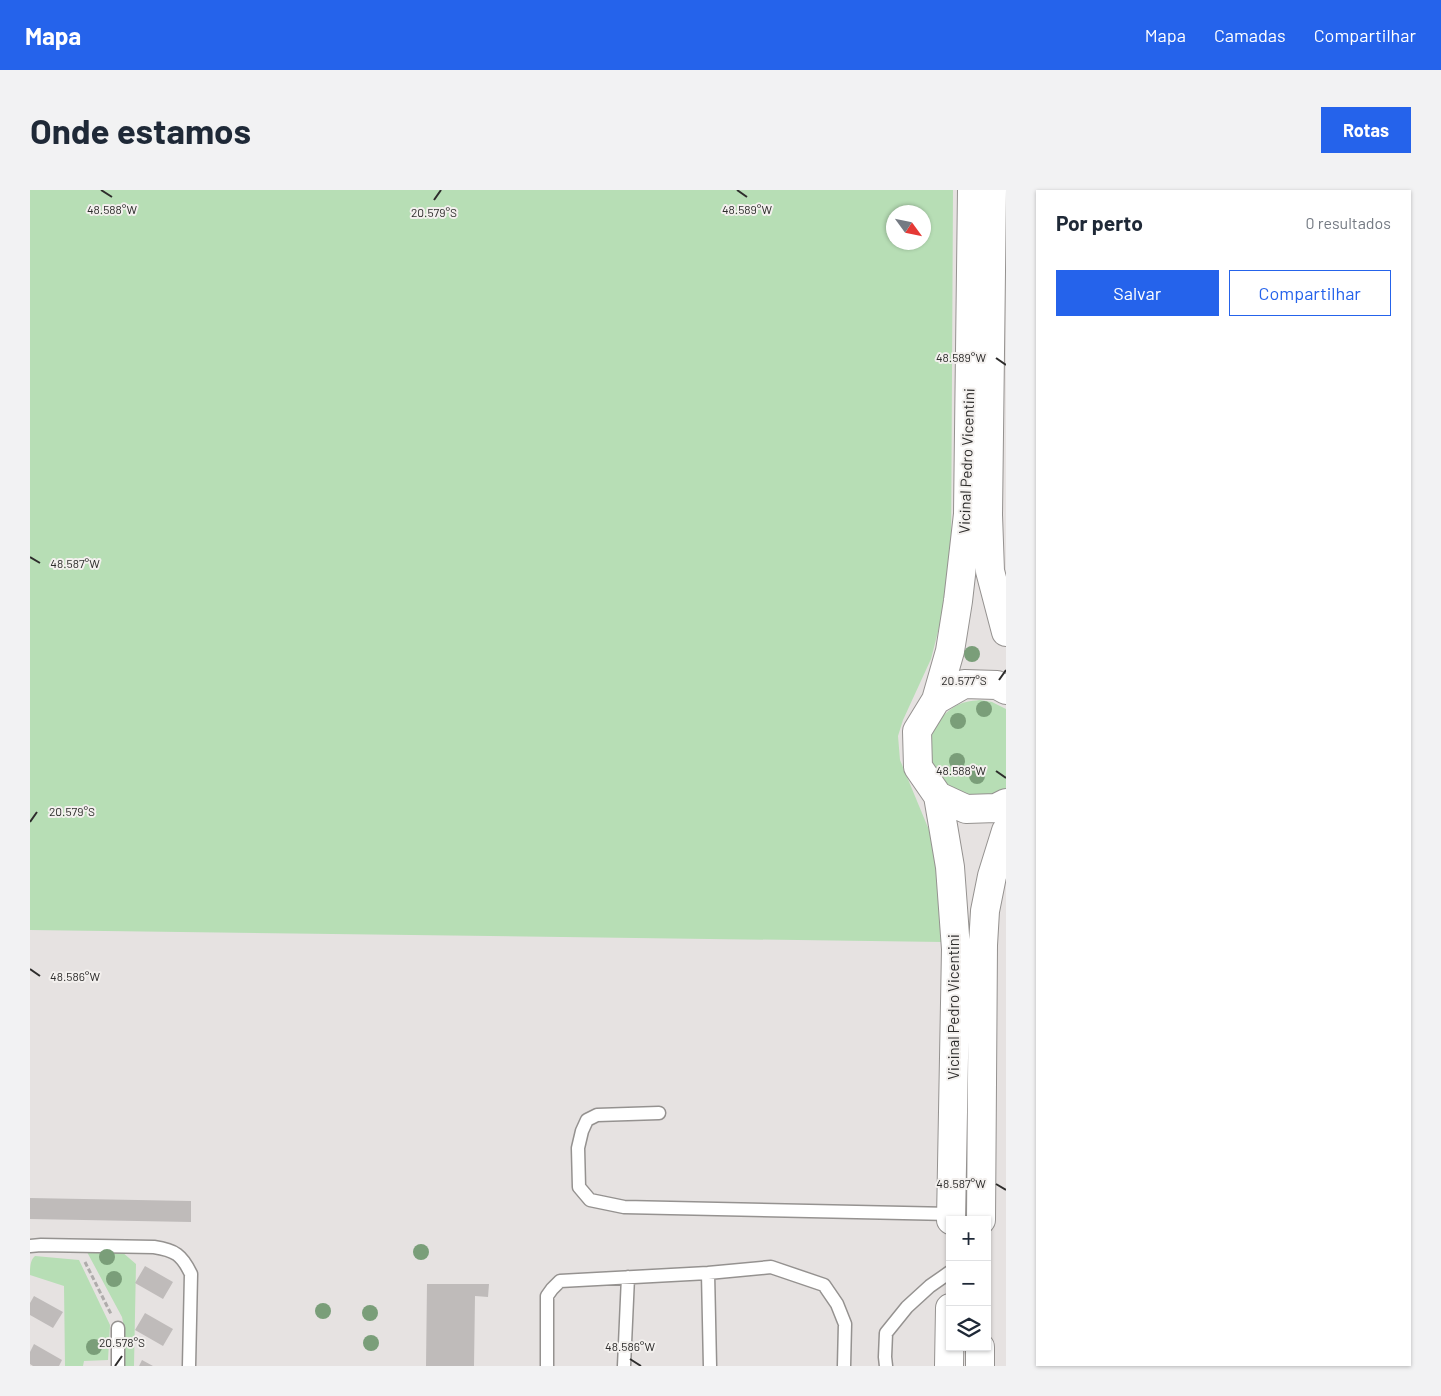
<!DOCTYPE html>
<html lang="pt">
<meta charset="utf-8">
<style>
body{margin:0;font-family:Barlow,sans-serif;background:#f2f2f3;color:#1f2937}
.controls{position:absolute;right:15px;bottom:15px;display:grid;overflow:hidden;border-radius:0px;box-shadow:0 1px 4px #0004}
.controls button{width:45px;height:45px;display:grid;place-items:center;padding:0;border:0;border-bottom:1px solid #e0e1e3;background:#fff;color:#1f2937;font:25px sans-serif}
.compass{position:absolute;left:856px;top:15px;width:45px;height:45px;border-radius:50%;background:#fff;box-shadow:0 1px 4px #0004;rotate:123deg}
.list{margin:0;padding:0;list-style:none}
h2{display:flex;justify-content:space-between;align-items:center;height:65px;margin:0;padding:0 20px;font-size:21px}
h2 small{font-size:16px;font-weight:400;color:#747a83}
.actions{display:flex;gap:10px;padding:15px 20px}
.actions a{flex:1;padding:11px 0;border:1px solid #2563eb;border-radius:0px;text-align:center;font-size:18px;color:#2563eb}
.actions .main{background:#2563eb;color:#fff}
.icon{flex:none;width:28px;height:28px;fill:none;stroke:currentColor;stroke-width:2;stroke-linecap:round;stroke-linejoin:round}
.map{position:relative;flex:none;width:976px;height:1176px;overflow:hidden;border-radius:0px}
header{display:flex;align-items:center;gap:30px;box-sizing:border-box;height:70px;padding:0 25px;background:#2563eb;color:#fff}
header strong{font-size:24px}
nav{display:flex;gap:28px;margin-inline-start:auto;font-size:18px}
.intro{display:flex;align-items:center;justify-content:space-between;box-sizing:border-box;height:120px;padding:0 30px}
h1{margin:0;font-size:35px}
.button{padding:12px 22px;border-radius:0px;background:#2563eb;color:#fff;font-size:18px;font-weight:700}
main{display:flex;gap:30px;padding:0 30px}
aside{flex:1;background:#fff;border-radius:0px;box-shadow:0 1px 4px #0004}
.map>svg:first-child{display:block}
.green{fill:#b7deb5;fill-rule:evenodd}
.building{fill:#bfbbba}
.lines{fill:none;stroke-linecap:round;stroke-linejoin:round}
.service-casing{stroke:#959290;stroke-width:15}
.secondary-casing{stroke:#959290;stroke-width:30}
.path{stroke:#afacab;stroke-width:3;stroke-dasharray:5 2.5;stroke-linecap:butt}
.service{stroke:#fff;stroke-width:12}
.secondary{stroke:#fff;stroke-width:28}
.tree{fill:#7a9e79}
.ticks{fill:none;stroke:#2e2d2c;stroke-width:2}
.labels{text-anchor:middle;stroke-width:4;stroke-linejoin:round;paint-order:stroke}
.street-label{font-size:15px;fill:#2e2d2c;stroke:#f3f0ee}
.ticks-label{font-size:12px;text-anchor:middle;fill:#2e2d2c;stroke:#f3f0ee;stroke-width:4;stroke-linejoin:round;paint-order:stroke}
</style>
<header>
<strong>Mapa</strong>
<nav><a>Mapa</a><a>Camadas</a><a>Compartilhar</a></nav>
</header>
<div class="intro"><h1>Onde estamos</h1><a class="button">Rotas</a></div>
<main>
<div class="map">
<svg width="976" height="1176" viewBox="0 0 976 1176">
<rect width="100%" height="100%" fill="#e6e2e1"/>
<path class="green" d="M0 0H923L921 370 917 406 901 469 873 530 868 546 870 570 899 640 909 690 913 752 0 740ZM864 22H894V52H864Z
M950 510 962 512 976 519V598C967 604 954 608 943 606 897 599 884 542 924 517 932 512 940 511 950 510Z
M57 1062H92L106 1074 104 1176H94V1137L92 1127Z
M5 1066 49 1070 80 1135 78 1170 54 1171 53 1176H35L34 1096 0 1085C0 1078 0 1070 5 1066Z"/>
<path class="building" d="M0 1008 161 1011V1032L0 1029Z
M115 1076 143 1092 133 1109 105 1093Z
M397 1094H459L458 1107 445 1106 444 1176H396Z
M4 1106 33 1122 23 1138 0 1125V1113Z
M115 1123 143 1139 133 1156 105 1140Z
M4 1154 32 1170 29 1176H3L0 1174V1162Z
M112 1170 123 1176H109Z"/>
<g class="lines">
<defs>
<path id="service" d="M629 923 567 925 557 930 552 941 548 958 549 997 560 1010 594 1017 921 1024
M0 1056 11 1055 124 1057C145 1060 152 1065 161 1084L159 1176
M678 1083 680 1176
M88 1176V1138
M517 1176V1106L522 1099 530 1091 678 1083 741 1077 794 1095 807 1114 815 1134 814 1176
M594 1176 598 1087
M856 1176 855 1167 856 1143 877 1117 900 1096 920 1082"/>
<path id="secondary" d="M962 0 958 325 960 381 976 442
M976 500 967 495 934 494 906 510 887 541 888 577 908 606 936 619 966 618 976 613
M906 510 920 461 928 411 938 324 942 0
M908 606 920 677 926 759 921 1030
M951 1030 953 755 955 721 962 686 976 641
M919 1176 920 1118
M950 1176V1157"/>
</defs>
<use href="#service" class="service-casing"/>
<use href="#secondary" class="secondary-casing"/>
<path class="path" d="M55 1072 81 1124"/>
<use href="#service" class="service"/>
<use href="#secondary" class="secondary"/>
</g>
<g class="tree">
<circle cx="942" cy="464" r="8"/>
<circle cx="954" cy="519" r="8"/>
<circle cx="928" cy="531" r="8"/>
<circle cx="927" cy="571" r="8"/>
<circle cx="947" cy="586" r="8"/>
<circle cx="391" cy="1062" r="8"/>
<circle cx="77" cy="1067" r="8"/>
<circle cx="84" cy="1089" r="8"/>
<circle cx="293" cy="1121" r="8"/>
<circle cx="340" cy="1123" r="8"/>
<circle cx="341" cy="1153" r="8"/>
<circle cx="64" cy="1157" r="8"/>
</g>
<path class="ticks" d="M71 0 82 7M707 0 717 7M404 10 411 0M966 168 976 175M0 367 10 373M969 490 976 480M966 581 976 588M0 632 7 622M0 779 10 786M966 994 976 1000M600 1169 611 1176M85 1176 92 1166"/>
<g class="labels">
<g class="street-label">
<text transform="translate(937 271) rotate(-88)" y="5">Vicinal Pedro Vicentini</text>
<text transform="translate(924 817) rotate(-90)" y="5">Vicinal Pedro Vicentini</text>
</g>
</g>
<g class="ticks-label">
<text x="717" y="24">48.589°W</text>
<text x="82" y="24">48.588°W</text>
<text x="404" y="27">20.579°S</text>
<text x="931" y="172">48.589°W</text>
<text x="45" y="378">48.587°W</text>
<text x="934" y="495">20.577°S</text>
<text x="931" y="585">48.588°W</text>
<text x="42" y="626">20.579°S</text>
<text x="45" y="791">48.586°W</text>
<text x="931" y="998">48.587°W</text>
<text x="92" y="1157">20.578°S</text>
<text x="600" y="1161">48.586°W</text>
</g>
</svg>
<div class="controls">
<button>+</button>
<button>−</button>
<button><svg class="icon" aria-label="layers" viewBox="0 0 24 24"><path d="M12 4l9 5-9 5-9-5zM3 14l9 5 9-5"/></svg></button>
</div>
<svg class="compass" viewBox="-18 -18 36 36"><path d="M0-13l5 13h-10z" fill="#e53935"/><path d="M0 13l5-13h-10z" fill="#747a83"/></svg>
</div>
<aside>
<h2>Por perto<small>0 resultados</small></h2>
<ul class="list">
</ul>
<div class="actions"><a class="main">Salvar</a><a>Compartilhar</a></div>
</aside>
</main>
